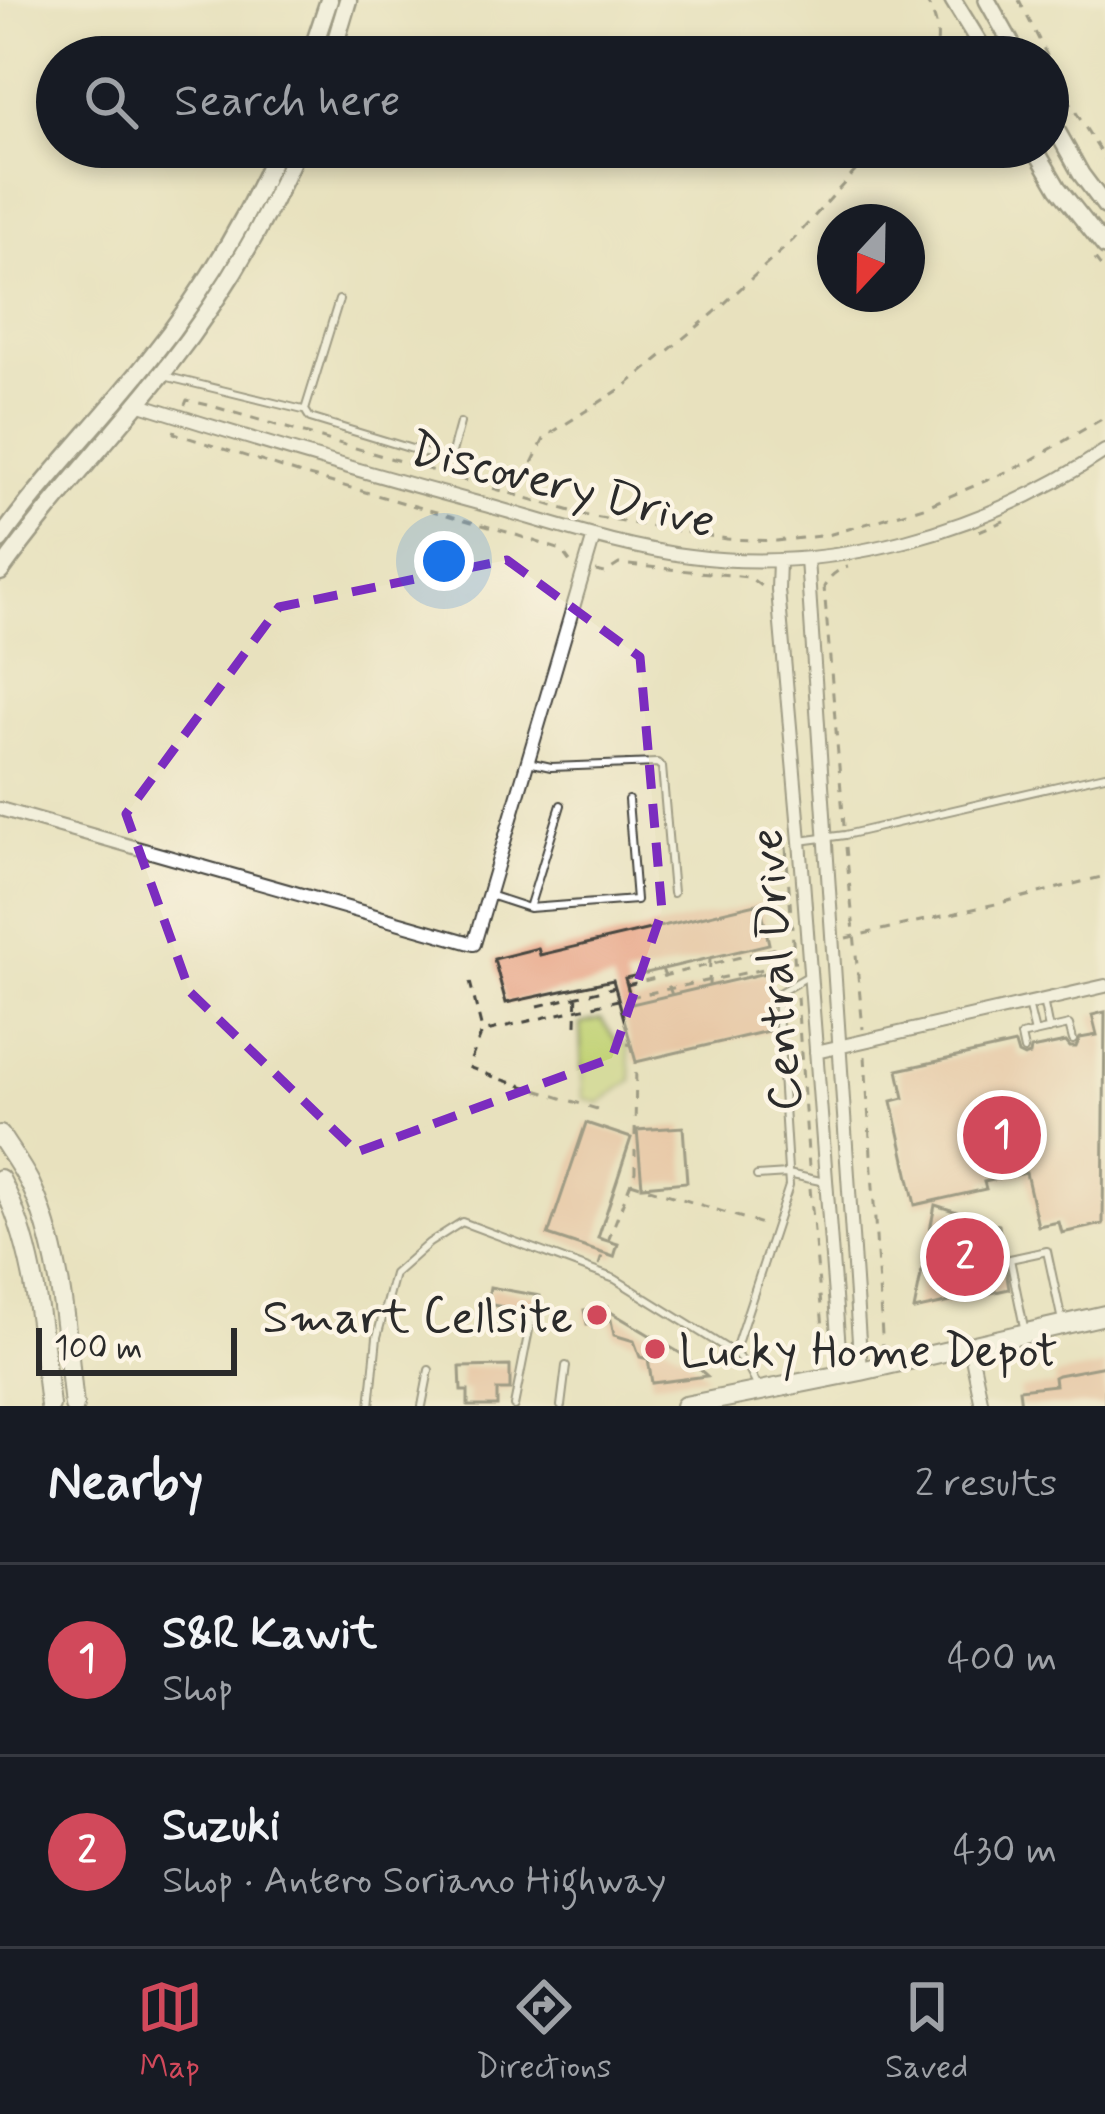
<!DOCTYPE html>
<meta charset="utf-8">
<style>
body{margin:0;font-family:Mynerve,sans-serif;background:#20242c;color:#f1f3f6}
.compass{position:absolute;left:817px;top:204px;width:108px;height:108px;border-radius:50%;background:#171b24;box-shadow:0 6px 18px #0003;rotate:202deg}
.scale{position:absolute;left:36px;bottom:30px;width:201px;box-sizing:border-box;padding-left:12px;border:6px solid #2b2b2b;border-top:0;font-size:33px;line-height:42px;white-space:nowrap;color:#2b2b2b;-webkit-text-stroke:9px #fcf5e5;paint-order:stroke}
.you{position:absolute;left:444px;top:561px;width:42px;height:42px;margin:-30px;border:9px solid #fff;border-radius:50%;background:#1a73e8;box-shadow:0 0 0 18px #1a73e833}
.badge{display:grid;place-items:center;width:78px;height:78px;border-radius:50%;background:#d1495b;color:#fff;font-size:39px;font-weight:700}
.pin{position:absolute;translate:-50% -50%;border:6px solid #fff;box-shadow:0 3px 12px #0006}
.list{margin:0;padding:0;list-style:none}
h2{display:flex;justify-content:space-between;align-items:center;height:156px;margin:0;padding:0 48px;font-size:51px}
h2 small{font-size:39px;font-weight:400;color:#9ea1a6}
.list li{display:grid;grid-template-columns:78px 1fr auto;gap:36px;align-items:center;box-sizing:border-box;height:192px;padding:0 48px;border-top:3px solid #363941}
.list b{display:block;font-size:45px;white-space:nowrap}
.list p{margin:0;font-size:39px;white-space:nowrap;color:#9ea1a6}
.list em{font-size:39px;font-style:normal;color:#9ea1a6}
.icon{flex:none;width:66px;height:66px;fill:none;stroke:currentColor;stroke-width:2;stroke-linecap:round;stroke-linejoin:round}
.map{position:relative;flex:none;width:1105px;height:1406px;overflow:hidden}
.search{position:absolute;background:#171b24;box-shadow:0 6px 18px #0003;left:36px;right:36px;top:36px;height:132px;display:flex;align-items:center;gap:30px;box-sizing:border-box;padding:0 42px;border-radius:66px;color:#9ea1a6;font-size:45px}
.sheet{height:540px;background:#171b24}
nav{display:flex;justify-content:space-around;align-items:center;box-sizing:border-box;height:168px;border-top:3px solid #363941;background:#171b24;font-size:33px;color:#9ea1a6}
nav a{display:grid;justify-items:center;gap:6px}
nav .on{color:#d1495b}
.map>svg:first-child{display:block}
.green{fill:#c1d275;stroke:#767e50;stroke-width:3}
.building{fill:#e7a587}
.lines{fill:none;stroke-linecap:round;stroke-linejoin:round}
.service-casing{stroke:#474641;stroke-width:10}
.minor-casing{stroke:#474641;stroke-width:16}
.tertiary-casing{stroke:#474641;stroke-width:20}
.secondary-casing{stroke:#474641;stroke-width:21}
.primary-casing{stroke:#474641;stroke-width:22}
.path{stroke:#474641;stroke-width:3;stroke-dasharray:9 9;stroke-linecap:butt}
.service{stroke:#fff;stroke-width:6}
.minor{stroke:#fff;stroke-width:12}
.tertiary{stroke:#fff;stroke-width:15}
.secondary{stroke:#fff;stroke-width:16}
.primary{stroke:#fff;stroke-width:18}
.marked{fill:none;stroke:#7b2cbf;stroke-width:9;stroke-dasharray:24 15;stroke-linejoin:round}
.poi-dot{fill:#d1495b;stroke:#fcf5e5;stroke-width:4.5}
.labels{text-anchor:middle;stroke-width:9;stroke-linejoin:round;paint-order:stroke}
.street-label{font-size:48px;fill:#2b2b2b;stroke:#fcf5e5}
.poi-label{font-size:48px;fill:#2b2b2b;stroke:#fcf5e5;text-anchor:end}
</style>
<div class="map">
<svg width="1105" height="1406" viewBox="0 0 1105 1406">
<rect width="100%" height="100%" fill="#fcf5e5"/>
<filter id="ink" filterUnits="userSpaceOnUse"><feTurbulence type="fractalNoise" baseFrequency=".00833" numOctaves="2"/><feDisplacementMap in="SourceGraphic" scale="24" xChannelSelector="R" yChannelSelector="G"/><feConvolveMatrix kernelMatrix="1 2 1 2 8 2 1 2 1" color-interpolation-filters="sRGB"/></filter>
<filter id="wash" filterUnits="userSpaceOnUse"><feTurbulence type="fractalNoise" baseFrequency=".004" numOctaves="4" result="noise"/><feDisplacementMap in="SourceGraphic" scale="48" xChannelSelector="R" yChannelSelector="G"/><feGaussianBlur stdDeviation="2.7" result="paint"/><feColorMatrix in="noise" values="0 0 0 0 0 0 0 0 0 0 0 0 0 0 0 0 0 1.4 0 .05"/><feComposite in="paint" operator="in"/></filter>
<g filter="url(#wash)">
<rect width="100%" height="100%" fill="#e8e1be"/>
<path class="green" d="M601 1019 617 1042 627 1044 632 1080 599 1103 583 1098 580 1024Z"/>
<g id="blocks">
<path class="building" d="M760 903 769 944 625 978 632 1004 765 973 770 994 772 1030 636 1062 613 980 506 1003 494 959 538 948 540 955Z
M1105 1012 1103 1224 1062 1233 1059 1222 1038 1226 1026 1173 984 1182 986 1189 915 1205 892 1101 904 1098 898 1070 1015 1044 1018 1054 1024 1057 1030 1055 1031 1049 1066 1042 1070 1047H1076L1080 1038 1097 1035 1092 1015Z
M586 1123 631 1138 598 1238 618 1244 614 1257 548 1235Z
M683 1127 687 1182 642 1186 637 1130Z
M935 1205 999 1225 1009 1289 914 1310Z
M490 1287 540 1296 538 1310 531 1308 526 1311 487 1304Z
M608 1306 609 1311 685 1356 707 1376 652 1383 648 1359 640 1357 634 1341 614 1335 611 1320 587 1324 584 1310Z
M510 1366V1390H497V1406H468V1391H461L460 1367Z
M1105 1366V1406H1021L1019 1389 1055 1385 1054 1377 1058 1375Z"/>
</g>
</g>
<g filter="url(#ink)">
<use href="#blocks" fill-opacity="0" stroke="#474641" stroke-width="3"/>
<g class="lines">
<defs>
<path id="service" d="M339 300 305 410 310 418 445 459 451 456 460 423
M164 376 303 410
M528 762 551 767 657 763 662 767 673 893
M800 841 845 835 1105 775
M489 895 529 908 636 900 628 800
M529 908 561 805
M1043 1000 1049 1030
M1028 1004 1035 1033
M1024 1050 1021 1036 1069 1025 1073 1040
M757 1176 788 1174 825 1182
M1025 1332 1010 1259 1047 1251 1062 1321
M734 1353 747 1366 759 1389
M370 1406 377 1337 394 1274 429 1243 462 1222 615 1279 734 1353 789 1186 777 994 808 976
M422 1406 429 1370
M514 1406 532 1315
M561 1406 566 1366"/>
<path id="minor" d="M137 403C250 439 363 472 478 503 548 522 618 547 690 556 833 575 985 531 1105 451
M807 559 861 1371
M779 560 778 590 800 841 841 1375
M0 809 474 944 594 536
M816 1052 1105 986
M970 1347 982 1406"/>
<path id="tertiary" d="M953 0 988 57
M987 0 1019 57
M1048 115 1081 174 1105 206
M1034 147 1058 188 1105 247"/>
<path id="secondary" d="M310 57 329 0
M331 57 348 0
M0 540C45 477 100 422 148 361 200 296 245 224 278 147
M0 572C51 501 111 438 165 370 219 301 264 227 298 147"/>
<path id="primary" d="M0 1135C10 1151 21 1166 30 1183 62 1251 66 1333 74 1406
M0 1179C36 1248 41 1330 50 1406
M685 1406 861 1371 1105 1315"/>
</defs>
<use href="#service" class="service-casing"/>
<use href="#minor" class="minor-casing"/>
<use href="#tertiary" class="tertiary-casing"/>
<use href="#secondary" class="secondary-casing"/>
<use href="#primary" class="primary-casing"/>
<path class="path" d="M925 0C937 17 941 37 934 57
M1019 0 1075 111 1105 159
M1095 259 1105 272
M185 405 187 400 208 405 588 516 727 539 776 541 828 535 927 506 1025 464 1105 417
M175 430 174 433 298 473 507 532 561 550 570 562
M516 495 545 437 625 386 714 313 793 240 877 147
M979 531 1009 519
M596 571 605 573 619 564 749 577 765 589
M844 826 824 587C830 576 836 570 848 567
M786 847 795 969
M846 847 863 1029
M846 938 1000 903 1105 876
M662 969 672 995
M470 982 482 1030
M627 985 777 948 783 982
M709 986 710 958
M630 997 778 966
M797 997 809 1167
M538 1006 615 987
M576 1025 577 988
M627 1044 632 1045
M865 1056 883 1352
M597 1109 497 1078 468 1067 482 1032 618 1000
M635 1136 636 1063
M631 1183 768 1226
M810 1188 823 1328
M608 1241 635 1172V1150
M599 1265 603 1253"/>
<use href="#service" class="service"/>
<use href="#minor" class="minor"/>
<use href="#tertiary" class="tertiary"/>
<use href="#secondary" class="secondary"/>
<use href="#primary" class="primary"/>
</g>
</g>
<path d="M0 0H1105V1406H0ZM507 560 640 657 662 911 612 1058 357 1152 190 992 126 814 279 607Z" fill="#e8e1be" fill-opacity=".55" fill-rule="evenodd"/>
<path class="marked" d="M507 560 640 657 662 911 612 1058 357 1152 190 992 126 814 279 607Z"/>
<g class="poi-dot">
<circle cx="597" cy="1315" r="12"/>
<circle cx="655" cy="1349" r="12"/>
</g>
<g class="labels">
<g class="street-label">
<text transform="translate(563 483) rotate(14)" y="17">Discovery Drive</text>
<text transform="translate(774 970) rotate(-94)" y="17">Central Drive</text>
</g>
<g class="poi-label">
<text x="573" y="1332">Smart Cellsite</text>
<text x="679" y="1366" text-anchor="start">Lucky Home Depot</text>
</g>
</g>
</svg>
<svg class="compass" viewBox="-18 -18 36 36"><path d="M0-13l5 13h-10z" fill="#e53935"/><path d="M0 13l5-13h-10z" fill="#9ea1a6"/></svg>
<div class="scale">100 m</div>
<div class="you"></div>
<div class="pin badge" style="left:1002px;top:1135px">1</div>
<div class="pin badge" style="left:965px;top:1257px">2</div>
<div class="search"><svg class="icon" aria-label="search" viewBox="0 0 24 24"><circle cx="10" cy="10" r="6"/><path d="M15 15l6 6"/></svg>Search here</div>
</div>
<section class="sheet">
<h2>Nearby<small>2 results</small></h2>
<ul class="list">
<li><span class="badge">1</span><div><b>S&amp;R Kawit</b><p>Shop</p></div><em>400 m</em></li>
<li><span class="badge">2</span><div><b>Suzuki</b><p>Shop · Antero Soriano Highway</p></div><em>430 m</em></li>
</ul>
</section>
<nav>
<a class="on"><svg class="icon" aria-label="map" viewBox="0 0 24 24"><path d="M3 6l6-2 6 2 6-2v14l-6 2-6-2-6 2zM9 4v14M15 6v14"/></svg>Map</a>
<a><svg class="icon" aria-label="directions" viewBox="0 0 24 24"><path d="M12 3l9 9-9 9-9-9zM9 14v-3h6M13 9l2 2-2 2"/></svg>Directions</a>
<a><svg class="icon" aria-label="saved" viewBox="0 0 24 24"><path d="M7 4h10v16l-5-4-5 4z"/></svg>Saved</a>
</nav>
